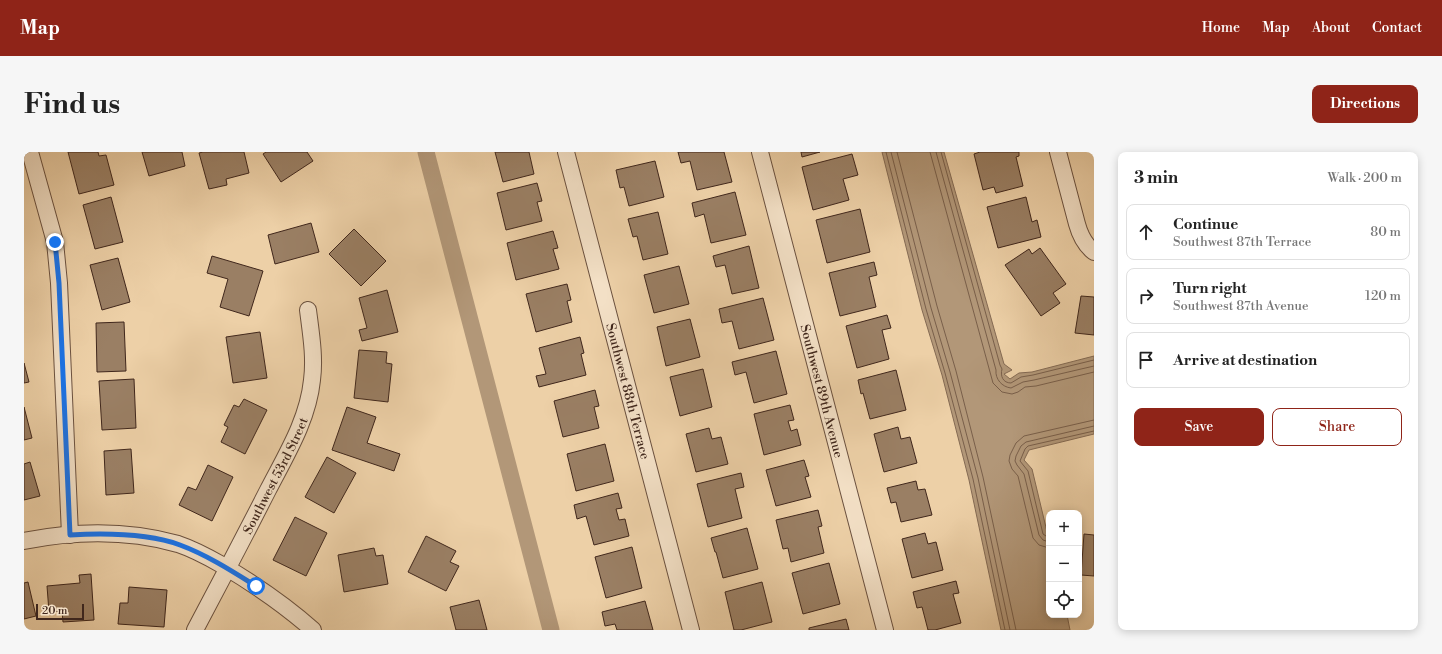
<!DOCTYPE html>
<meta charset="utf-8">
<style>
body{margin:0;font-family:"Libre Bodoni",serif;background:#f6f6f6;color:#222}
.controls{position:absolute;right:12px;bottom:12px;display:grid;overflow:hidden;border-radius:8px;box-shadow:0 2px 10px #0003}
.controls button{width:36px;height:36px;display:grid;place-items:center;padding:0;border:0;border-bottom:1px solid #e0e0e0;background:#fff;color:#222;font:20px sans-serif}
.scale{position:absolute;left:12px;bottom:10px;width:48px;box-sizing:border-box;padding-left:4px;border:2px solid #40271c;border-top:0;font-size:11px;line-height:14px;white-space:nowrap;color:#40271c;-webkit-text-stroke:3px #f3e0c6;paint-order:stroke}
.stop{position:absolute;width:12px;height:12px;margin:-9px;border:3px solid #1a73e8;border-radius:50%;background:#fff}
.stop.end{background:#1a73e8;border-color:#fff;box-shadow:0 1px 4px #0008}
.list{margin:0;padding:0;list-style:none}
h2{display:flex;justify-content:space-between;align-items:center;height:52px;margin:0;padding:0 16px;font-size:17px}
h2 small{font-size:13px;font-weight:400;color:#767676}
.list li{display:grid;grid-template-columns:26px 1fr auto;gap:12px;align-items:center;box-sizing:border-box;height:56px;margin:0 8px 8px;padding:0 8px;border:1px solid #e0e0e0;border-radius:8px}
.list b{display:block;font-size:15px;white-space:nowrap}
.list p{margin:0;font-size:13px;white-space:nowrap;color:#767676}
.list em{font-size:13px;font-style:normal;color:#767676}
.actions{display:flex;gap:8px;padding:12px 16px}
.actions a{flex:1;padding:9px 0;border:1px solid #8f2418;border-radius:8px;text-align:center;font-size:14px;color:#8f2418}
.actions .main{background:#8f2418;color:#fff}
.icon{flex:none;width:22px;height:22px;fill:none;stroke:currentColor;stroke-width:2;stroke-linecap:round;stroke-linejoin:round}
.map{position:relative;flex:none;width:1070px;height:478px;overflow:hidden;border-radius:8px}
header{display:flex;align-items:center;gap:24px;box-sizing:border-box;height:56px;padding:0 20px;background:#8f2418;color:#fff}
header strong{font-size:19px}
nav{display:flex;gap:22px;margin-inline-start:auto;font-size:14px}
.intro{display:flex;align-items:center;justify-content:space-between;box-sizing:border-box;height:96px;padding:0 24px}
h1{margin:0;font-size:28px}
.button{padding:10px 18px;border-radius:8px;background:#8f2418;color:#fff;font-size:14px;font-weight:700}
main{display:flex;gap:24px;padding:0 24px}
aside{flex:1;background:#fff;border-radius:8px;box-shadow:0 2px 10px #0003}
.map>svg:first-child{display:block}
.water{fill:#b29778;stroke:#846a53}
.lines{fill:none;stroke-linecap:round;stroke-linejoin:round}
.shore{stroke:#795f4a;stroke-width:1}
.canal{stroke:#b29778;stroke-width:17}
.building{fill:#9a7f64;stroke:#40271c}
.minor-casing{stroke:#6b513f;stroke-width:18}
.minor{stroke:#f3e0c6;stroke-width:16}
.route{stroke:#1a73e8;stroke-width:5}
.labels{text-anchor:middle;stroke-width:3.5;stroke-linejoin:round;paint-order:stroke}
.street-label{font-size:13px;fill:#40271c;stroke:#f3e0c6}
</style>
<header>
<strong>Map</strong>
<nav><a>Home</a><a>Map</a><a>About</a><a>Contact</a></nav>
</header>
<div class="intro"><h1>Find us</h1><a class="button">Directions</a></div>
<main>
<div class="map">
<svg width="1070" height="478" viewBox="0 0 1070 478">
<rect width="100%" height="100%" fill="#edd0a7"/>
<filter id="stains"><feTurbulence type="fractalNoise" baseFrequency=".005" numOctaves="4"/><feColorMatrix values="0 0 0 0 .2 0 0 0 0 .09 0 0 0 0 .02 0 0 0 .5 -.17"/></filter>
<radialGradient id="worn" r=".72"><stop offset=".6" stop-color="#630" stop-opacity="0"/><stop offset="1" stop-color="#630" stop-opacity=".3"/></radialGradient>
<path class="water" d="M858 0H920L980 212 988 218 980 222 986 227 995 221 1008 220 1070 204V282L1005 298 1000 308 1008 317 1025 388V463H1043L1046 478H977L945 328 918 223 898 158Z"/>
<g class="lines">
<path class="shore" d="M862 0 902 157 921 221 949 327 981 478
M867 0 907 156 926 220 954 326 986 478
M873 0 913 154 932 219 959 325 992 478
M906 0 969 231 978 240 988 242 994 240 1001 235 1012 234 1070 220
M912 0 972 218C971 227 978 235 987 236L999 230 1010 228 1070 214
M917 0 976 213 978 217C976 224 979 231 987 231L997 225 1009 223 1070 208
M1025 385 1022 384 1019 382 1004 319 996 309 1001 297 1004 294 1070 279
M1025 390 1019 388 1015 383 1000 322 993 313 991 309 992 304 997 294 1002 290 1070 274
M1025 396 1015 393 1009 386 994 324 988 317 985 309 986 303 992 291 1000 284 1070 268"/>
<path class="canal" d="M402 0 527 478"/>
</g>
<path class="building" d="M44 0H74L75 4 82 3 90 33 55 42Z
M118 0H158L161 14 125 24Z
M179 0H220L225 21 202 27 203 33 185 37 175 1Z
M242 0H283L289 9 257 30 239 2Z
M471 0H505L510 22 479 30Z
M654 0H700L708 30 673 38 666 9 657 11Z
M777 0H796L778 5Z
M956 0H995V4L992 5 999 34 972 41 970 35 959 38 950 2Z
M828 2 834 23 819 27 825 48 789 58 778 15Z
M631 9 640 45 605 54 600 35 596 36 592 18Z
M513 31 518 49 513 50 518 69 482 78 473 41Z
M711 40 722 83 687 91 680 62 671 65 668 51Z
M87 45 99 90 71 97 59 53Z
M1002 45 1008 70 1013 68 1017 85 974 96 963 55Z
M836 57 846 100 803 111 792 68Z
M634 60 644 102 619 108 613 84 609 85 604 67Z
M287 71 295 100 251 112 244 83Z
M330 77 362 109 337 134 305 102Z
M529 79 534 96 529 97 535 117 492 128 483 91Z
M725 94 735 136 708 142 701 113 692 115 689 104Z
M1016 96 1042 132 1029 141 1036 151 1017 164 981 113 1005 97 1008 102Z
M188 104 239 119 225 164 196 155 204 127 183 121Z
M94 106 106 150 78 158 66 113Z
M850 110 853 123 845 125 852 155 816 164 805 121Z
M655 114 665 152 630 161 620 123Z
M543 132 547 148 543 149 548 170 512 180 502 142Z
M363 138 374 180 338 189 335 178 343 176 335 146Z
M1057 144 1070 145V183L1051 181Z
M739 146 750 188 715 197 708 169 698 171 695 157Z
M863 163 867 176 858 178 865 207 833 216 822 174Z
M666 167 676 205 642 214 633 175Z
M100 170 102 219 73 220 72 171Z
M236 180 243 226 209 231 202 185Z
M556 185 560 201 557 202 562 223 515 235 512 224 522 222 515 196Z
M335 198 363 200 362 211 368 212 364 250 330 246Z
M752 199 763 242 730 251 722 220 711 223 708 210Z
M0 211 5 230 0 231Z
M679 217 688 255 656 264 646 225Z
M872 218 882 258 846 267 839 241 837 242 834 228Z
M110 227 112 276 78 278 75 229Z
M571 238 575 254 570 255 575 276 539 285 530 249Z
M220 247 243 258 221 302 197 290 204 275 200 273 210 253 215 255Z
M766 253 770 268 764 269 767 279 773 277 777 293 740 303 730 262Z
M0 255 8 286 0 288Z
M323 255 352 265 343 291 376 302 370 319 308 298Z
M874 275 877 287 886 285 893 311 860 320 850 282Z
M685 276 688 287 697 285 704 312 672 320 662 282Z
M581 292 590 329 552 339 543 302Z
M107 297 110 341 82 343 80 299Z
M303 305 332 321 310 361 281 345Z
M780 308 785 324 781 325 787 345 752 354 742 318Z
M6 310 16 344 0 348V312Z
M184 313 209 325 188 369 155 353 164 335 172 338Z
M717 321 720 335 711 337 718 366 684 375 673 332Z
M892 329 894 338 901 337 908 363 877 370 872 350 867 351 863 336Z
M594 341 598 356 592 357 595 368 601 367 605 384 570 393 562 364 553 367 550 353Z
M794 358 798 374 794 375 800 401 767 410 764 396 759 397 752 368Z
M271 365 303 381 282 424 249 408Z
M723 376 734 417 699 426 692 400H691L687 386Z
M901 381 904 392 912 390 919 418 888 426 878 387Z
M1060 382 1070 383V424L1057 423Z
M402 384 432 399 426 410 435 414 422 439 384 420Z
M608 395 618 436 582 446 571 405Z
M350 396 352 404 359 403 364 432 320 440 314 403Z
M805 411 816 452 779 462 768 421Z
M67 422 70 468 39 470 38 459 25 460 23 434 56 431 55 423Z
M932 429 935 441 929 442 937 471 911 478H904L898 455 893 456 889 440Z
M4 430 12 464 0 467V431Z
M738 430 748 470 717 478H710L701 440Z
M105 435 143 438 140 475 94 472 96 451H104Z
M455 448 463 478H432L426 455Z
M621 449 629 478H593L591 472 581 474 578 460Z
M822 467 825 478H785V476Z"/>
<g class="lines">
<defs>
<g id="minor">
<path d="M6 0 31 90 35 131 46 383"/>
<path id="s1" d="M542 0 667 478"/>
<path id="s2" d="M736 0 861 478"/>
<path d="M1034 0 1053 72C1056 83 1061 93 1070 100"/>
<path d="M0 389C50 379 104 378 154 392 169 397 184 405 198 413 230 432 261 453 289 478"/>
<path id="s3" d="M171 478C196 431 220 385 244 338 262 303 284 268 288 228 291 205 287 182 284 158"/>
</g>
</defs>
<use href="#minor" class="minor-casing"/>
<use href="#minor" class="minor"/>
</g>
<g class="lines">
<path class="route" d="M31 90 35 131 46 383C82 381 123 381 156 393 183 403 208 419 232 434"/>
</g>
<g class="labels">
<g class="street-label">
<text dy="5" stroke="none"><textPath href="#s1" startOffset="247">Southwest 88th Terrace</textPath></text>
<text dy="5" stroke="none"><textPath href="#s2" startOffset="247">Southwest 89th Avenue</textPath></text>
<text dy="5" stroke="none"><textPath href="#s3" startOffset="174">Southwest 53rd Street</textPath></text>
</g>
</g>
<rect width="100%" height="100%" filter="url(#stains)"/>
<rect width="100%" height="100%" fill="url(#worn)"/>
</svg>
<div class="controls">
<button>+</button>
<button>−</button>
<button><svg class="icon" aria-label="locate" viewBox="0 0 24 24"><circle cx="12" cy="12" r="6"/><path d="M12 2v4M12 18v4M2 12h4M18 12h4"/></svg></button>
</div>
<div class="scale">20 m</div>
<div class="stop" style="left:232px;top:434px"></div>
<div class="stop end" style="left:31px;top:90px"></div>
</div>
<aside>
<h2>3 min<small>Walk · 200 m</small></h2>
<ul class="list">
<li><svg class="icon" aria-label="ahead" viewBox="0 0 24 24"><path d="M12 20V5M6 11l6-6 6 6"/></svg><div><b>Continue</b><p>Southwest 87th Terrace</p></div><em>80 m</em></li>
<li><svg class="icon" aria-label="right" viewBox="0 0 24 24"><path d="M7 20v-9h11M14 6l5 5-5 5"/></svg><div><b>Turn right</b><p>Southwest 87th Avenue</p></div><em>120 m</em></li>
<li><svg class="icon" aria-label="arrive" viewBox="0 0 24 24"><path d="M6 21V4h12l-3 4 3 4H6"/></svg><div><b>Arrive at destination</b></div></li>
</ul>
<div class="actions"><a class="main">Save</a><a>Share</a></div>
</aside>
</main>
